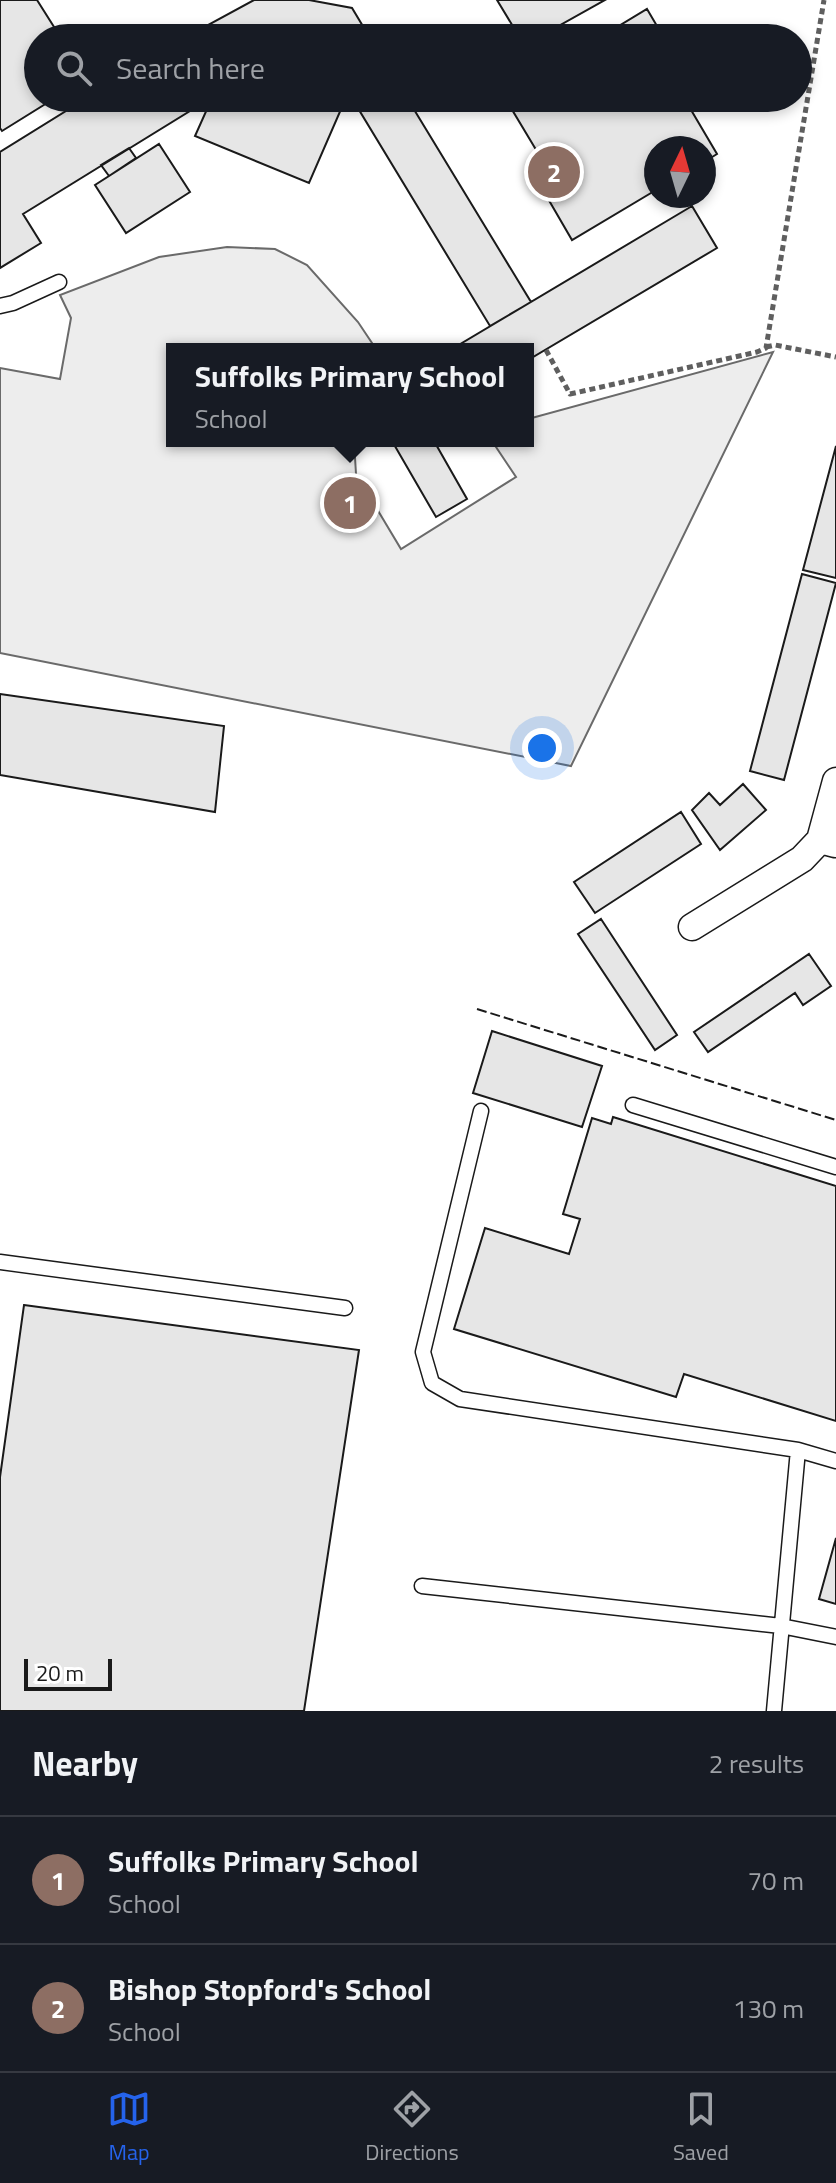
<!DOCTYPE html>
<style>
body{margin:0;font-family:"Titillium Web",sans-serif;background:#242831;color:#f1f3f6}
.compass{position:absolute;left:644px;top:136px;width:72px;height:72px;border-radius:50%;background:#171b24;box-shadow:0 4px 12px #0003;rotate:5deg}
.scale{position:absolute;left:24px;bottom:20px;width:88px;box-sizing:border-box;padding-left:8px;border:4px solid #1a1a1a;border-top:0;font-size:22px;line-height:28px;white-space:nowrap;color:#1a1a1a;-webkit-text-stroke:6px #fff;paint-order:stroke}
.you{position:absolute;left:542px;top:748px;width:28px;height:28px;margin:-20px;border:6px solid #fff;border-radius:50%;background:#1a73e8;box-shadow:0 0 0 12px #1a73e833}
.badge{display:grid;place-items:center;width:52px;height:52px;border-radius:50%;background:#2563eb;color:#fff;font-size:26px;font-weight:700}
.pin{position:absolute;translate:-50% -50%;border:4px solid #fff;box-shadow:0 2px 8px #0006}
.popup{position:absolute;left:166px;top:343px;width:368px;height:104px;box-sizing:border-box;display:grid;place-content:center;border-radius:0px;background:#171b24;filter:drop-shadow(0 2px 6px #0005);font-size:26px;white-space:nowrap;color:#9ea1a6}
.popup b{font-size:30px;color:#f1f3f6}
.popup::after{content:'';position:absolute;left:50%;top:100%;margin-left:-16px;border:16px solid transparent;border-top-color:#171b24}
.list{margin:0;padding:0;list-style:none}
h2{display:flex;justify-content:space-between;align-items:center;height:104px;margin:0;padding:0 32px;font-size:34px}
h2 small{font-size:26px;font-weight:400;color:#9ea1a6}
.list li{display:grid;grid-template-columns:52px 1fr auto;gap:24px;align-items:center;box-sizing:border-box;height:128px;padding:0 32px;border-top:2px solid #363941}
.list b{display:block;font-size:30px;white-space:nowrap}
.list p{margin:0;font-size:26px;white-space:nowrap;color:#9ea1a6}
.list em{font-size:26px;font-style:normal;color:#9ea1a6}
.icon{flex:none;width:44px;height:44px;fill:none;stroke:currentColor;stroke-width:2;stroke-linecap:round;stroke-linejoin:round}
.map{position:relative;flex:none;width:836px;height:1711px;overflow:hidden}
.search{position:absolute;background:#171b24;box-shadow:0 4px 12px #0003;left:24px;right:24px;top:24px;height:88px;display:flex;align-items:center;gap:20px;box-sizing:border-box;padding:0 28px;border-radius:44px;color:#9ea1a6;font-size:30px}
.sheet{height:360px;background:#171b24}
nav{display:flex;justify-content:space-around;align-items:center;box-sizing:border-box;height:112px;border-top:2px solid #363941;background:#171b24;font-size:22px;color:#9ea1a6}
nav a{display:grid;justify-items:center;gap:4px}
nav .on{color:#2563eb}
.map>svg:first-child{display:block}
.built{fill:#ededed;stroke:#6a6a6a;stroke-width:2}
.building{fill:#e6e6e6;stroke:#1a1a1a;stroke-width:2}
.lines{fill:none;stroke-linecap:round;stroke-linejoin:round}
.lane-casing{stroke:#1a1a1a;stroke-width:17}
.street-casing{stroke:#1a1a1a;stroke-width:29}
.path{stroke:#5f5f5f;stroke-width:5;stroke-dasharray:6 4;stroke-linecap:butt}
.lane{stroke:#fff;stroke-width:14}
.street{stroke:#fff;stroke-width:26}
.fence{stroke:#1a1a1a;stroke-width:2;stroke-dasharray:10 4;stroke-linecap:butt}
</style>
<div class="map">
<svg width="836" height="1711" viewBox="0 0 836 1711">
<rect width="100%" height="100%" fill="#fff"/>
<path class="built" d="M227 247 275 249 307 265 358 322 376 349H172V441H354L356 474 401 549 516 477 492 441H528V419L773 352 571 766 0 653V368L60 379 71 318 60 295 159 257Z"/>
<path class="building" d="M0 0H37L61 38H38V98H55L2 131 0 128Z
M254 0H309L352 8 370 38H199L195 32Z
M497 0H605L537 38H520Z
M647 9 664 38H599Z
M87 98H211L23 214 41 243 0 268V152Z
M212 98 233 106 237 98H293L342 107 309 183 195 136Z
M293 98H407L531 302 490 326 359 110Z
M505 98H684L717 154 704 162V148H656V190L572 240 540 185 553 178Z
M159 144 190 192 126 233 95 185Z
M129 148 136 158 109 176 101 165Z
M692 206 717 248 528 360V349H452Z
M392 441H434L467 499 436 517Z
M836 446V578L803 570Z
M802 574 836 583 784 780 750 771Z
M0 694 224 726 215 812 0 775Z
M743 784 766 810 720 850 692 810 709 793 720 805Z
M681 812 701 844 595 913 574 882Z
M601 919 677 1035 655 1050 578 934Z
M809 954 831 986 803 1005 795 993 708 1052 694 1032Z
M492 1031 602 1066 582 1127 473 1093Z
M613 1117 836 1186V1421L684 1374 676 1397 454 1329 485 1228 569 1254 580 1219 563 1214 592 1118 611 1124Z
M24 1305 359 1350 304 1711H0V1477Z
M836 1538V1604L819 1599Z"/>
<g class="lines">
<defs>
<path id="lane" d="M0 306 13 303 59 282
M633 1105 836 1167
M481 1111 423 1352 432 1383 460 1399 798 1450 774 1711
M0 1262 345 1308
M798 1450 836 1461
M422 1586 781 1626 836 1637"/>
<path id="street" d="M835 844 820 840 836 781
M692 927 802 859 820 840"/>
</defs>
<use href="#lane" class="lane-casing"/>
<use href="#street" class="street-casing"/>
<path class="path" d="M766 347 775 345 836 357
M546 350 570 394 757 352 766 348 824 0"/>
<use href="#lane" class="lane"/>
<use href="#street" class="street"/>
<path class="fence" d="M477 1009 836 1120"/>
</g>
</svg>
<svg class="compass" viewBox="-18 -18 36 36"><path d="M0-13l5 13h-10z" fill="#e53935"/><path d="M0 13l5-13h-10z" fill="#9ea1a6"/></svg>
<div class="scale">20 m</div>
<div class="you"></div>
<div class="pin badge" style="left:350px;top:503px;background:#8d6e63">1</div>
<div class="popup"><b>Suffolks Primary School</b>School</div>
<div class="pin badge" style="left:554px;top:172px;background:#8d6e63">2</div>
<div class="search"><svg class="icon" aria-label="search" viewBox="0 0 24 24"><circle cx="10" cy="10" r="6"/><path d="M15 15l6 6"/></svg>Search here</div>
</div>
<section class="sheet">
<h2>Nearby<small>2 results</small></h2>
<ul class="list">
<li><span class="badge" style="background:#8d6e63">1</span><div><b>Suffolks Primary School</b><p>School</p></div><em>70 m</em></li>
<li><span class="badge" style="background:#8d6e63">2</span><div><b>Bishop Stopford's School</b><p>School</p></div><em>130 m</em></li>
</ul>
</section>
<nav>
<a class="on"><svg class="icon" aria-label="map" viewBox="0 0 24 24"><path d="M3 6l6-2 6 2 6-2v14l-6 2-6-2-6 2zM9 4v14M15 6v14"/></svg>Map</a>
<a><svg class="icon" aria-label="directions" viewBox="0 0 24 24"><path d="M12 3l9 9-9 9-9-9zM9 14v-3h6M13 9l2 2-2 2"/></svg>Directions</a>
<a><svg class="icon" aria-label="saved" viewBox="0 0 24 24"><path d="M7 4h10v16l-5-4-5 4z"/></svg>Saved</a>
</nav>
